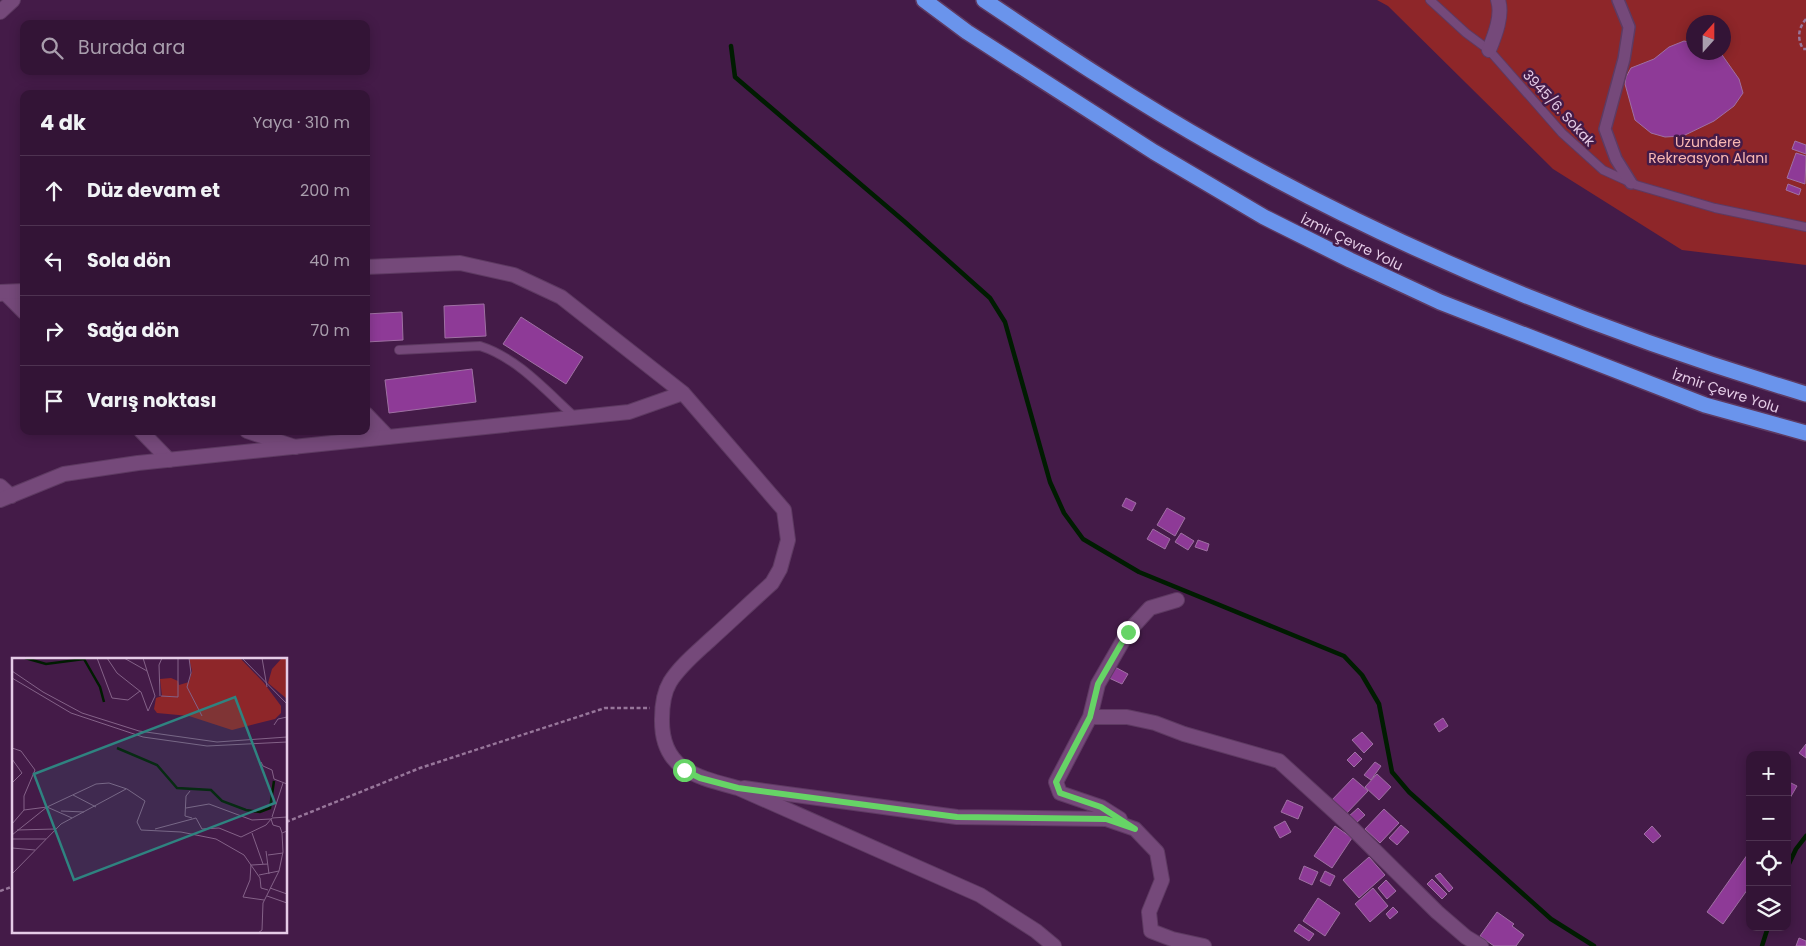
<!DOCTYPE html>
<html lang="tr">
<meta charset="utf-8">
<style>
body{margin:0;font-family:Poppins,sans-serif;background:#3e2142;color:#f1f3f6}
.controls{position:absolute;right:15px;bottom:15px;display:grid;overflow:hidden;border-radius:10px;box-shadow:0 2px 12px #0003}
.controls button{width:45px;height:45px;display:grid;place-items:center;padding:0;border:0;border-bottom:1px solid #4e3351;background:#331436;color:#f1f3f6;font:25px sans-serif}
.compass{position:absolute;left:1686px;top:15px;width:45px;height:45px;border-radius:50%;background:#331436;box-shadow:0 2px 12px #0003;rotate:21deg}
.stop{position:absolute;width:15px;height:15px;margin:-11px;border:4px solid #66d466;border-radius:50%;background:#fff}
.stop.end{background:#66d466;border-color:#fff;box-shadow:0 1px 5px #0008}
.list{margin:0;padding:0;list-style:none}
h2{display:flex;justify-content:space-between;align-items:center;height:65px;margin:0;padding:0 20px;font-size:21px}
h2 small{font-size:16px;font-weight:400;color:#a99ead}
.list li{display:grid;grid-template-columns:32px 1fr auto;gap:15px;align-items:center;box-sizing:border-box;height:70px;padding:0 20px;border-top:1px solid #4e3351}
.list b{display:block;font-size:19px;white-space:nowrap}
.list em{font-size:16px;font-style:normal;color:#a99ead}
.icon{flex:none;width:28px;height:28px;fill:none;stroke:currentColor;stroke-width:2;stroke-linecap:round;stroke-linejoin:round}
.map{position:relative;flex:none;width:1806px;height:946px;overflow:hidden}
.search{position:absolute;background:#331436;box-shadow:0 2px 12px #0003;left:20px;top:20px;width:350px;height:55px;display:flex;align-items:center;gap:12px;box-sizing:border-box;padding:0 18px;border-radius:10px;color:#a99ead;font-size:19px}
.panel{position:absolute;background:#331436;box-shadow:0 2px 12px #0003;left:20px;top:90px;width:350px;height:345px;border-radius:10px}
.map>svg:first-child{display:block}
.green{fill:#8e2629;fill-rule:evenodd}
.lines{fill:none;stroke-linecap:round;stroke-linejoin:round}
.stream{stroke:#001c01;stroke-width:4.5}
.building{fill:#8e3a97;stroke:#9f70a3}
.service-casing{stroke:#5e3a62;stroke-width:10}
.pedestrian-casing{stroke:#5e3a62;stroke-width:14}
.minor-casing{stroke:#5e3a62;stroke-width:16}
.tertiary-casing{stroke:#5e3a62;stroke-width:16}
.motorway-casing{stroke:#5e3a62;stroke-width:18}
.path{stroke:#97769a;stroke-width:2.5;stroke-dasharray:4 2.5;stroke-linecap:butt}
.service{stroke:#75497a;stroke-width:8}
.pedestrian{stroke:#75497a;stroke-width:11}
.minor{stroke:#75497a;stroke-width:14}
.tertiary{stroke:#75497a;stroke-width:14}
.motorway{stroke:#6a94ec;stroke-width:15}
.route{stroke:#66d466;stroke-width:6}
.labels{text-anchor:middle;stroke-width:5;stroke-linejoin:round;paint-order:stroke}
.street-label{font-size:14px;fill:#e5cce7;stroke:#441b48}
.park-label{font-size:14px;fill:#fab8b3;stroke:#441b48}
.inset-river{fill:none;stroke:#001c01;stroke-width:2.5}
.inset-road{fill:none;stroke:#846288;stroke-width:1}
.view{fill:#2f8380;fill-opacity:0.15;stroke:#2f8380;stroke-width:2.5}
.inset-edge{fill:none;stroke:#e5cce7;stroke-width:2.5}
</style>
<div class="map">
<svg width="1806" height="946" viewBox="0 0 1806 946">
<rect width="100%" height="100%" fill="#441b48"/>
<path class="green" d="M1377 0H1806V265L1682 250 1553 169 1388 6ZM1694 22H1724V52H1694Z"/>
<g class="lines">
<path class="stream" d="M731 46 735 77 905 222 990 298 1005 322 1050 482 1064 513 1083 539 1139 572 1344 656 1362 675 1379 704 1392 772 1409 792 1551 919 1594 946
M1787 868 1796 849 1806 836
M1762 946 1768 927"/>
</g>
<path class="building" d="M1684 41 1694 43V52H1720L1739 79 1743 93 1734 106 1714 121 1683 136 1665 137 1651 133 1635 120 1625 84 1626 77 1631 68 1654 59 1669 47Z
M1795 141 1806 145V154L1792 149Z
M1796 153 1806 156 1805 184 1787 178Z
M1788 184 1801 189 1799 195 1786 190Z
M484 304 486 336 445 338 444 306Z
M402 312 403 340 366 342V314Z
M521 317 583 357 566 384 503 344Z
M472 369 476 402 389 413 385 380Z
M1126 498 1136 503 1132 511 1122 506Z
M1167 508 1185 518 1175 536 1157 525Z
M1153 529 1170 539 1165 549 1147 539Z
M1181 533 1194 541 1188 550 1175 542Z
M1198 540 1209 544 1207 551 1195 547Z
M1115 667 1128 674 1122 684 1109 678Z
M1443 718 1448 726 1439 732 1434 724Z
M1362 732 1373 744 1364 753 1352 740Z
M1806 744V758L1799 753Z
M1355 752 1362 759 1354 767 1347 760Z
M1375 762 1381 766 1371 780 1364 775Z
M1377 774 1391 787 1379 800 1365 787Z
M1353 778 1368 791 1344 816 1330 802Z
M1787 781 1797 786 1790 798 1787 796Z
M1287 800 1303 807 1298 819 1281 812Z
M1358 808 1365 815 1355 824 1348 817Z
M1384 809 1399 823 1380 843 1365 829Z
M1285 821 1291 832 1280 838 1274 827Z
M1401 825 1409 832 1397 845 1389 838Z
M1335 826 1352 838 1332 868 1314 856Z
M1652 826 1661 836 1653 843 1644 834Z
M1750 851V886L1723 924 1707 912Z
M1369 857 1385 875 1359 898 1343 880Z
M1304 866 1318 872 1312 885 1299 879Z
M1325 871 1335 876 1330 886 1320 881Z
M1440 873 1453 888 1449 892 1435 876Z
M1432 879 1447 894 1442 899 1427 884Z
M1386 880 1396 891 1387 899 1378 888Z
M1373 888 1388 906 1370 922 1355 904Z
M1318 898 1340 913 1325 936 1303 921Z
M1393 907 1398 912 1390 919 1386 914Z
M1497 912 1514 924 1512 926 1524 935 1516 946H1494L1480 936Z
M1299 924 1314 934 1309 941 1294 931Z
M1799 938 1806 941V946H1796Z"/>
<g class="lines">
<defs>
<path id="service" d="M1430 0 1466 33 1489 50 1562 133 1603 170 1636 185 1715 208 1806 227
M399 350 480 346C518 358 547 392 576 418
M366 427 380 434"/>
<path id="pedestrian" d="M1618 0 1629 27 1624 59 1605 129 1616 159 1631 183"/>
<path id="minor" d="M1489 50C1495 35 1503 15 1498 0
M0 294 5 293 24 312
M366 414 388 437
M141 431 169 460
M247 431 295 447
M0 486 11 496
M1090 717H1127L1155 723 1184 734 1279 761 1346 822 1437 912 1466 937 1481 946
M744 788 957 817 1106 819 1135 829 1157 852 1162 880 1149 912 1151 931 1172 939 1204 946
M1120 819 1101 807 1060 793 1056 782 1090 717 1098 684 1128 632 1150 608 1177 600"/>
<path id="tertiary" d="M0 12 13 0
M366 267 460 263 514 275 561 297 683 393 784 510 788 540 780 569 772 583C751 602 731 621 710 640 696 653 680 666 670 682 664 692 662 707 662 719 661 770 697 777 738 788L980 895 1036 931 1054 946
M0 292 24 291
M0 500 64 474 138 463 629 412 683 393"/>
<path id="motorway" d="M924 0 967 32 1154 152 1264 217 1350 260 1440 302 1705 405 1806 433
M984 0C1060 51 1137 102 1217 147 1402 252 1603 333 1806 394"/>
</defs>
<use href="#service" class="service-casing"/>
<use href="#pedestrian" class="pedestrian-casing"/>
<use href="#minor" class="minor-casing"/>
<use href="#tertiary" class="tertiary-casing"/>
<use href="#motorway" class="motorway-casing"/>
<path class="path" d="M1806 19C1798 29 1797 38 1803 49H1806
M286 822 420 768 605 708H650
M0 891 14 886"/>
<use href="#service" class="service"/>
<use href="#pedestrian" class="pedestrian"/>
<use href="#minor" class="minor"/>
<use href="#tertiary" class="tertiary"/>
<use href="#motorway" class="motorway"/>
</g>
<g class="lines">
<path class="route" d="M684 770 700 778 738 788 957 817 1106 819 1135 829 1101 807 1060 793 1056 782 1090 717 1098 684 1128 632"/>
</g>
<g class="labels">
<g class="street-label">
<text transform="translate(1559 108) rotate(47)" y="5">3945/6. Sokak</text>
<text transform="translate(1352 242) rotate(26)" y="5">İzmir Çevre Yolu</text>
<text transform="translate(1726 391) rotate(18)" y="5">İzmir Çevre Yolu</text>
</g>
<g class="park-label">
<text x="1708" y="147">Uzundere<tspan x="1708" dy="16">Rekreasyon Alanı</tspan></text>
</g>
</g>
<g transform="translate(12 658)">
<rect width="275" height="275" fill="#441b48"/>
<path d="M177 0H228L252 25 269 48V55L263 61 220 72 177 58 145 55 142 51 144 40 150 38 148 21 159 20 166 23 167 27 177 24 180 13ZM270 0H275V41L256 25 260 11Z" fill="#8e2629"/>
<path class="inset-river" d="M13 0 34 6 72 1 88 29 92 44M105 90 145 107 165 130 199 132 210 143 234 152 248 154 258 150 262 123"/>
<path class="inset-road" d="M85 0 100 40 116 42 128 33M95 0 105 15 129 34 136 53 143 38 131 0M112 0 135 13M177 0 179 15 175 29 190 58M230 0 275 46M250 0 255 29M0 13 31 34 70 55 127 73 205 84 275 79M0 20 59 55 131 79 195 88 275 84M148 38 147 7 150 0M149 38 166 39V0M262 67 266 61 275 59M0 90 9 93 23 112 12 138V152L35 149 84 126 97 125 115 131 133 143 125 164 129 172 169 174 204 181 232 197 248 220 249 230 256 232M0 101 10 115 0 125M249 104 251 108 260 112 262 121 275 126M178 133 174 138 173 158 180 160M61 137 84 149M174 150 197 146 240 162 259 161 261 167 268 169 270 175M49 153 72 154M260 159 271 125M0 166 12 152M143 171 184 160 190 171 207 170 229 179 254 167 260 160 275 159M5 172 43 171M240 175 251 206M0 177 35 149 60 160M0 181H34M0 190 23 192M254 193 257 216M256 197 271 195M239 206 238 222 231 239 252 242M240 207 256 206M0 216 49 166 114 131M247 217 267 213M258 230 275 236M255 238 275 245M246 275 250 272 251 245 267 213 271 194 270 175 275 173"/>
<path class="view" d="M223 39 263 145 62 222 22 116Z"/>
<rect width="275" height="275" class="inset-edge"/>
</g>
</svg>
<div class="controls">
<button>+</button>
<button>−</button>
<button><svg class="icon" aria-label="locate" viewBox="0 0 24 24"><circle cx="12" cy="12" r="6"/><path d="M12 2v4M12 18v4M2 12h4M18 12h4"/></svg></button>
<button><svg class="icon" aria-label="layers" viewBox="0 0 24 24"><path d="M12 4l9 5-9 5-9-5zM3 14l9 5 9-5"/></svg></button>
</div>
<svg class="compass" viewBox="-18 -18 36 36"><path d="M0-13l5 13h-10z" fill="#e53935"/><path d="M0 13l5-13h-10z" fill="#a99ead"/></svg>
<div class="stop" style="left:684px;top:770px"></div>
<div class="stop end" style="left:1128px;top:632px"></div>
<div class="search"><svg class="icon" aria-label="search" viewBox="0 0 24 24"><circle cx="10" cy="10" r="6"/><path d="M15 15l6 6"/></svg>Burada ara</div>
<section class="panel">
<h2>4 dk<small>Yaya · 310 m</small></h2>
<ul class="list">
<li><svg class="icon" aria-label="ahead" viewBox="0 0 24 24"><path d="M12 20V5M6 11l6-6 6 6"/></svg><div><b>Düz devam et</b></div><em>200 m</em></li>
<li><svg class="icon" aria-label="left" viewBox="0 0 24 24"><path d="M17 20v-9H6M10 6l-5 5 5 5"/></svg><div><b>Sola dön</b></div><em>40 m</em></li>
<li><svg class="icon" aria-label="right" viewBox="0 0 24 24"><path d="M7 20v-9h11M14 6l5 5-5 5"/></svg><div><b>Sağa dön</b></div><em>70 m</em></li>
<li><svg class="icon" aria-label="arrive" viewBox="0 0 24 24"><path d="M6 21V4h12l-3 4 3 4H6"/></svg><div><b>Varış noktası</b></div></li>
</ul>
</section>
</div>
